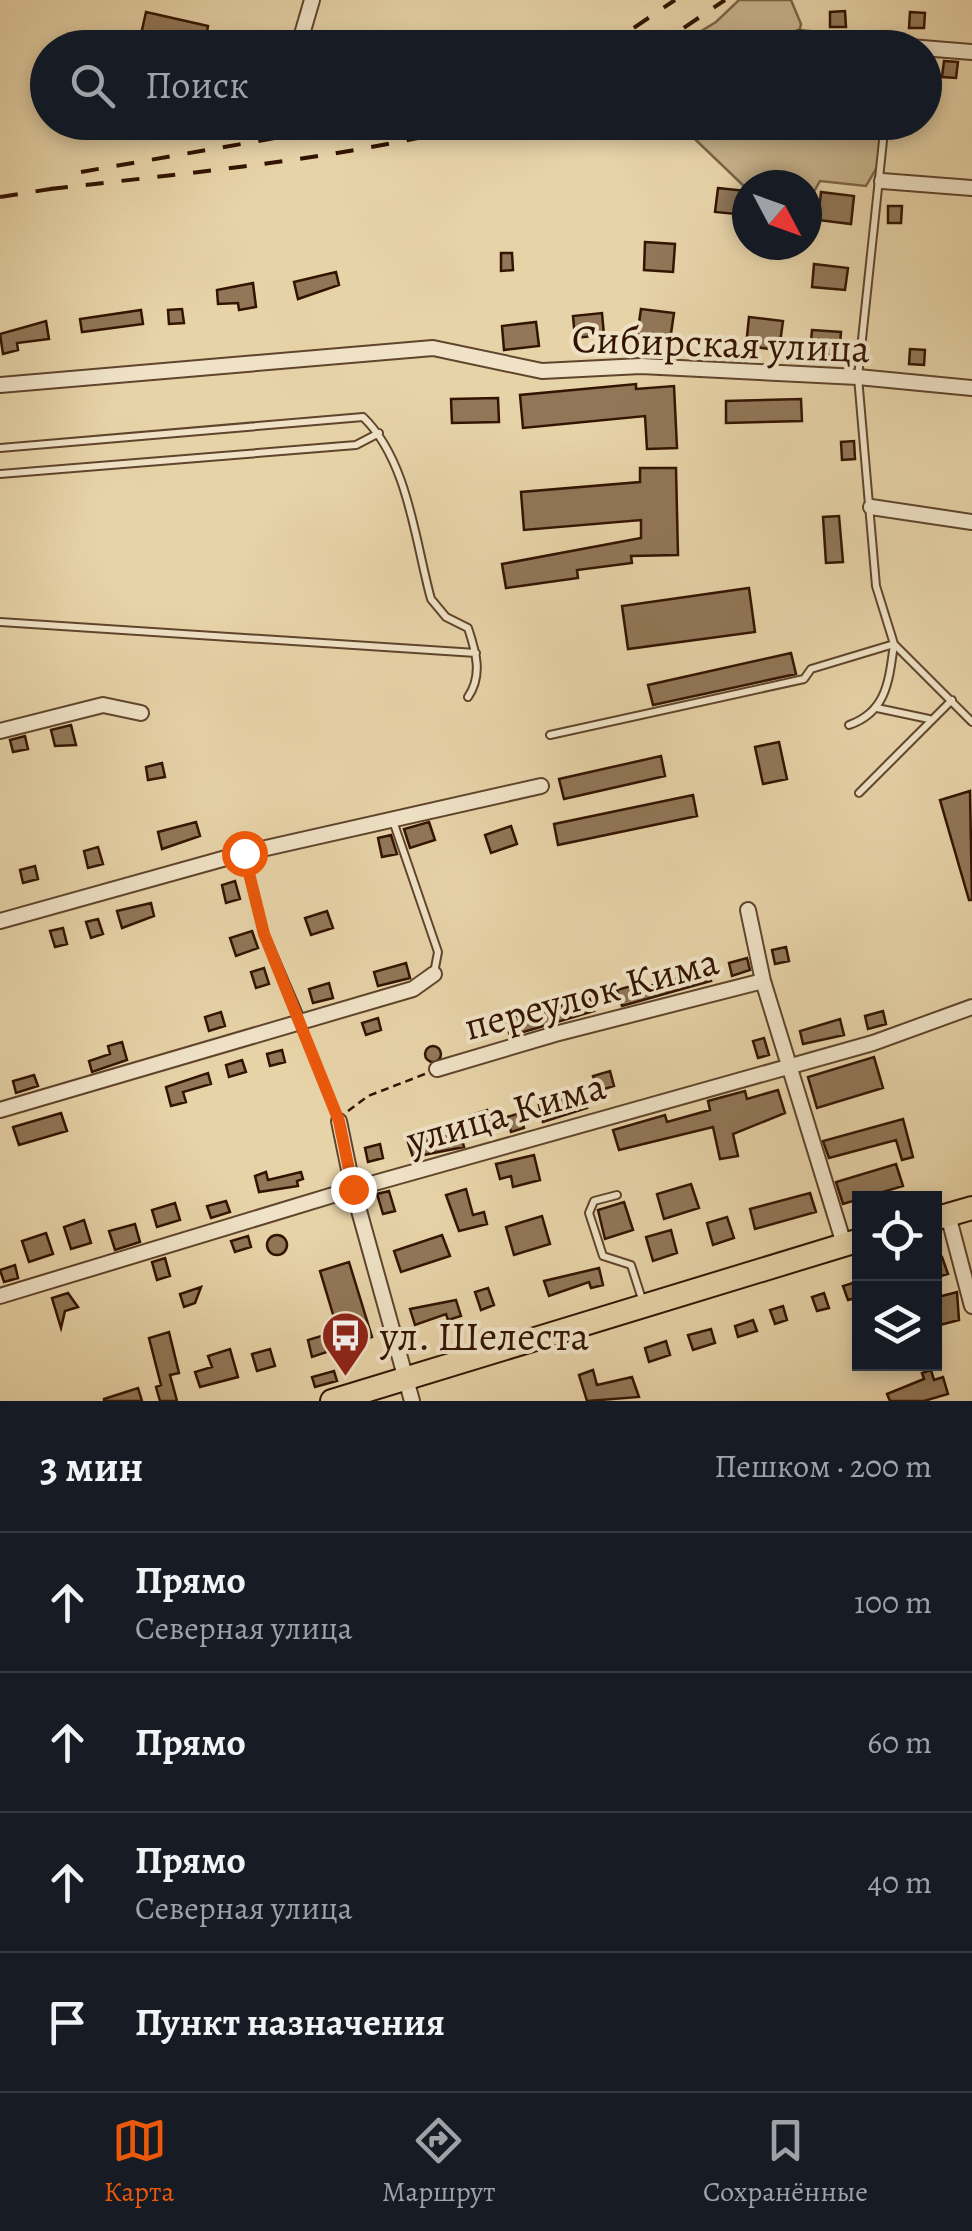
<!DOCTYPE html>
<html lang="ru">
<meta charset="utf-8">
<style>
body{margin:0;font-family:Alegreya,serif;background:#242831;color:#f1f3f6}
.controls{position:absolute;right:30px;bottom:30px;display:grid;overflow:hidden;border-radius:0px;box-shadow:0 5px 15px #0003}
.controls button{width:90px;height:90px;display:grid;place-items:center;padding:0;border:0;border-bottom:2px solid #363941;background:#171b24;color:#f1f3f6;font:50px sans-serif}
.compass{position:absolute;left:732px;top:170px;width:90px;height:90px;border-radius:50%;background:#171b24;box-shadow:0 5px 15px #0003;rotate:131deg}
.stop{position:absolute;width:30px;height:30px;margin:-22px;border:8px solid #ea580c;border-radius:50%;background:#fff}
.stop.end{background:#ea580c;border-color:#fff;box-shadow:0 2px 10px #0008}
.list{margin:0;padding:0;list-style:none}
h2{display:flex;justify-content:space-between;align-items:center;height:130px;margin:0;padding:0 40px;font-size:42px}
h2 small{font-size:32px;font-weight:400;color:#9ea1a6}
.list li{display:grid;grid-template-columns:65px 1fr auto;gap:30px;align-items:center;box-sizing:border-box;height:140px;padding:0 40px;border-top:2px solid #363941}
.list b{display:block;font-size:38px;white-space:nowrap}
.list p{margin:0;font-size:32px;white-space:nowrap;color:#9ea1a6}
.list em{font-size:32px;font-style:normal;color:#9ea1a6}
.icon{flex:none;width:55px;height:55px;fill:none;stroke:currentColor;stroke-width:2;stroke-linecap:round;stroke-linejoin:round}
.map{position:relative;flex:none;width:972px;height:1401px;overflow:hidden}
.search{position:absolute;background:#171b24;box-shadow:0 5px 15px #0003;left:30px;right:30px;top:30px;height:110px;display:flex;align-items:center;gap:25px;box-sizing:border-box;padding:0 35px;border-radius:55px;color:#9ea1a6;font-size:38px}
.sheet{height:690px;background:#171b24}
nav{display:flex;justify-content:space-around;align-items:center;box-sizing:border-box;height:140px;border-top:2px solid #363941;background:#171b24;font-size:28px;color:#9ea1a6}
nav a{display:grid;justify-items:center;gap:5px}
nav .on{color:#ea580c}
.map>svg:first-child{display:block}
.green{fill:#c8b38c;stroke:#7e6446;stroke-width:2.5}
.building{fill:#917758;stroke:#331401;stroke-width:2.5}
.lines{fill:none;stroke-linecap:round;stroke-linejoin:round}
.lane-casing{stroke:#60442b;stroke-width:10}
.street-casing{stroke:#60442b;stroke-width:18}
.primary-casing{stroke:#331401;stroke-width:26}
.path{stroke:#331401;stroke-width:2.5;stroke-dasharray:8 5;stroke-linecap:butt}
.lane{stroke:#efe2c6;stroke-width:6}
.street{stroke:#efe2c6;stroke-width:14}
.primary{stroke:#e7d3a8;stroke-width:22}
.rail{stroke:#331401;stroke-width:4;stroke-dasharray:18 18;stroke-linecap:butt}
.route{stroke:#ea580c;stroke-width:12}
.labels{text-anchor:middle;stroke-width:8;stroke-linejoin:round;paint-order:stroke}
.street-label{font-size:40px;fill:#331401;stroke:#efe2c6}
.poi-label{font-size:40px;fill:#331401;stroke:#efe2c6;text-anchor:start}
</style>
<div class="map">
<svg width="972" height="1401" viewBox="0 0 972 1401">
<rect width="100%" height="100%" fill="#e7d3a8"/>
<filter id="stains"><feTurbulence type="fractalNoise" baseFrequency=".002" numOctaves="4"/><feColorMatrix values="0 0 0 0 .2 0 0 0 0 .09 0 0 0 0 .02 0 0 0 .5 -.17"/></filter>
<radialGradient id="worn" r=".72"><stop offset=".6" stop-color="#630" stop-opacity="0"/><stop offset="1" stop-color="#630" stop-opacity=".3"/></radialGradient>
<path class="green" d="M739 0H791L801 24 796 46 873 47 673 48 716 22Z
M559 123V122L643 123 559 135Z
M678 123H881L879 164 866 186 820 181 807 204V185H747V189Z"/>
<path class="building" d="M845 11 846 27H830V12Z
M146 12 208 26 204 48H138Z
M910 12 925 13 924 28H909Z
M944 61 958 62 956 78 942 77Z
M718 188 747 191 746 215 715 212Z
M821 192 854 196 851 224 818 220Z
M888 206H902L901 223H888Z
M645 242 675 244 673 272 644 270Z
M501 253H512L513 270 501 271Z
M814 264 848 268 845 290 812 287Z
M336 272 339 285 298 299 294 282Z
M253 283 256 307 239 310 238 303 218 304 217 290Z
M182 309 184 323 169 324 168 310Z
M641 309 674 313 670 340 637 336Z
M141 310 143 324 82 332 80 319Z
M602 313 604 335 575 338 573 316Z
M749 317 783 321 779 350 746 346Z
M46 321 49 339 17 343 18 350 3 354 0 334Z
M536 322 539 346 504 350 502 326Z
M812 330 841 332 839 355 810 353Z
M910 349 925 350 924 365 909 364Z
M636 384V389L674 386 677 448 647 449 645 416 523 428 520 395Z
M498 398 499 422 452 423 451 399Z
M801 399 802 421 726 423V401Z
M854 441 855 459 842 460 841 442Z
M640 468H676L678 555 631 556 632 563 577 570 578 578 506 588 502 564 641 538V520L524 530 521 492 640 482Z
M839 516 843 562 826 563 823 517Z
M749 588 755 632 628 649 622 606Z
M791 653 796 674 653 705 648 685Z
M71 725 76 745 55 746 51 730Z
M25 736 28 749 13 752 10 740Z
M779 742 787 779 763 784 755 747Z
M661 756 665 776 564 799 559 779Z
M162 763 165 777 148 780 146 767Z
M970 791 972 900H969L940 800Z
M693 795 697 816 558 845 554 824Z
M196 822 200 836 162 849 158 832Z
M429 822 435 840 410 848 404 829Z
M511 826 517 844 491 853 485 835Z
M391 835 397 854 382 857 378 838Z
M98 847 103 864 88 868 84 851Z
M35 866 38 879 23 883 20 870Z
M235 881 240 899 226 903 222 885Z
M151 903 154 916 122 928 117 911Z
M327 911 333 928 311 935 305 918Z
M98 919 103 934 91 938 86 922Z
M63 928 67 944 55 947 50 931Z
M252 931 258 948 236 956 230 938Z
M786 947 789 961 775 964 772 950Z
M747 958 750 970 732 976 729 963Z
M406 963 410 978 378 986 374 972Z
M264 968 269 984 256 988 251 972Z
M708 970 711 981 622 1006 617 990 638 984 639 989Z
M329 983 333 998 313 1003 309 989Z
M590 999 594 1011 510 1036 505 1019Z
M883 1011 886 1024 868 1029 865 1016Z
M221 1012 225 1026 209 1031 205 1017Z
M378 1018 381 1030 366 1035 362 1023Z
M840 1019 844 1035 803 1044 800 1031Z
M764 1038 769 1055 758 1058 753 1041Z
M122 1042 127 1060 92 1072 89 1061 110 1054 108 1046Z
M425 1054a8 8 0 1 1 16 0a8 8 0 1 1-16 0Z
M282 1050 285 1062 270 1066 267 1054Z
M874 1057 883 1088 817 1108 808 1077Z
M242 1060 246 1072 229 1077 226 1065Z
M610 1071 614 1086 598 1091 593 1076Z
M208 1073 211 1084 183 1092 186 1102 171 1106 166 1087Z
M34 1075 38 1086 16 1093 13 1081Z
M778 1090 785 1113 733 1134 738 1156 720 1159 713 1127 619 1150 613 1130 665 1115 667 1122 710 1110 708 1101 745 1091 747 1099Z
M583 1095 587 1108 543 1122 539 1105Z
M487 1110 491 1125 473 1135 468 1116Z
M61 1113 67 1131 19 1145 13 1127Z
M520 1113 524 1128 511 1132 507 1117Z
M903 1119 913 1157 902 1160 896 1140 829 1158 823 1141Z
M460 1132 464 1147 413 1157 407 1139 424 1134 427 1142Z
M380 1144 383 1158 368 1162 365 1148Z
M534 1155 540 1180 513 1187 511 1176 500 1179 496 1164Z
M896 1164 903 1186 843 1204 836 1182Z
M266 1172 268 1180 301 1172 303 1179 297 1181 298 1186 259 1192 255 1176Z
M691 1184 699 1208 664 1219 657 1194Z
M466 1189 473 1215 484 1212 487 1224 459 1231 446 1195Z
M389 1191 395 1211 383 1214 377 1194Z
M810 1193 816 1212 755 1229 750 1209Z
M226 1201 230 1212 211 1218 207 1206Z
M624 1202 633 1230 605 1239 598 1210Z
M175 1203 180 1220 157 1227 152 1210Z
M542 1216 550 1244 514 1255 506 1227Z
M727 1217 734 1238 713 1245 707 1223Z
M84 1220 91 1243 71 1249 64 1227Z
M135 1224 140 1242 115 1250 109 1231Z
M671 1230 677 1253 653 1261 646 1237Z
M46 1233 53 1254 29 1262 22 1241Z
M267 1245a10 10 0 1 1 20 0a10 10 0 1 1-20 0Z
M442 1235 450 1256 401 1272 394 1251Z
M248 1236 251 1247 235 1252 231 1241Z
M942 1257 948 1274 934 1278V1259Z
M165 1258 170 1276 157 1280 152 1262Z
M349 1262 372 1337 312 1357 308 1340 338 1331 320 1271Z
M15 1265 18 1278 4 1282 0 1270Z
M599 1268 603 1285 591 1288 589 1282 549 1296 544 1281Z
M856 1282 860 1297 848 1300 843 1286Z
M201 1287 195 1303 184 1307 180 1294Z
M488 1288 494 1305 481 1310 475 1292Z
M957 1292 959 1320 940 1325 934 1298Z
M68 1293 78 1307 65 1311 61 1328 52 1298Z
M824 1293 829 1308 817 1311 812 1297Z
M456 1300 461 1316 448 1320 446 1314 415 1325 410 1309Z
M783 1306 787 1320 775 1324 770 1310Z
M753 1320 757 1331 738 1337 735 1326Z
M711 1329 715 1343 693 1350 688 1335Z
M169 1332 179 1373 170 1375 177 1401H160L156 1387 161 1385 149 1338Z
M666 1341 670 1355 649 1362 645 1348Z
M230 1349 238 1377 200 1387 195 1372 212 1367 208 1356Z
M270 1349 275 1366 257 1371 252 1354Z
M593 1370 597 1385 632 1377 639 1397 587 1401 579 1375Z
M931 1370 934 1380 943 1377 948 1394 924 1401H890L887 1394 924 1379 922 1373Z
M334 1371 337 1381 315 1387 312 1377Z
M138 1388 142 1401H104V1399Z"/>
<g class="lines">
<defs>
<path id="lane" d="M885 122 858 377 876 586 894 644 972 722
M0 448 363 417C408 460 415 541 431 599L446 617 468 628C476 652 483 675 468 697
M0 474 356 445 379 433
M0 622 476 653
M877 708 929 719
M550 735 804 679 811 669 894 644C889 680 887 712 849 725
M859 793 952 700
M392 818 438 952 434 973
M245 856 264 933 301 1019
M617 1195 594 1201 589 1213 603 1256 631 1265 642 1299"/>
<path id="street" d="M799 38 972 52
M298 48 312 0
M882 181 972 188
M0 385 433 348 542 371 641 366 858 377 972 388
M871 507 972 522
M0 731 103 705 141 713
M748 910 763 981 844 1244
M0 921 244 853 541 786
M437 1069 555 1034 763 981
M0 1110 413 989 434 974
M339 1121 353 1189 412 1401
M948 1215 972 1306
M0 1296 353 1189 873 1043 972 1007"/>
<path id="primary" d="M934 1219 972 1208
M332 1401 860 1240"/>
</defs>
<use href="#lane" class="lane-casing"/>
<use href="#street" class="street-casing"/>
<use href="#primary" class="primary-casing"/>
<path class="path" d="M307 1035 334 1107
M348 1111 368 1096 425 1074"/>
<use href="#lane" class="lane"/>
<use href="#street" class="street"/>
<use href="#primary" class="primary"/>
<path class="rail" d="M604 48 675 0
M654 48 725 0
M373 132 422 122
M81 172 367 122
M50 189C196 172 344 159 487 122
M0 197 63 187"/>
</g>
<g class="lines">
<path class="route" d="M244 853 264 934 339 1121 353 1189"/>
</g>
<defs>
<symbol id="bus-pin" viewBox="-11 -11 22 30"><path d="M0 17L-7.5 6A9.5 9.5 0 1 1 7.5 6Z" fill="#8f2418" stroke="#efe2c6"/><path d="M-5-6H5V4H4V6H2V4H-2V6H-4V4H-5ZM-3.5-4V0h7V-4ZM-3.5 1.2v1.5H-2V1.2ZM2 1.2v1.5H3.5V1.2Z" fill="#fff"/></symbol>
</defs>
<g fill-rule="evenodd">
<use href="#bus-pin" x="318" y="1308" width="55" height="75"/>
</g>
<g class="labels">
<g class="street-label">
<text transform="translate(721 343) rotate(2)" y="14">Сибирская улица</text>
<text transform="translate(591 993) rotate(-15)" y="14">переулок Кима</text>
<text transform="translate(506 1112) rotate(-16)" y="14">улица Кима</text>
</g>
<g class="poi-label">
<text x="380" y="1350">ул. Шелеста</text>
</g>
</g>
<rect width="100%" height="100%" filter="url(#stains)"/>
<rect width="100%" height="100%" fill="url(#worn)"/>
</svg>
<div class="controls">
<button><svg class="icon" aria-label="locate" viewBox="0 0 24 24"><circle cx="12" cy="12" r="6"/><path d="M12 2v4M12 18v4M2 12h4M18 12h4"/></svg></button>
<button><svg class="icon" aria-label="layers" viewBox="0 0 24 24"><path d="M12 4l9 5-9 5-9-5zM3 14l9 5 9-5"/></svg></button>
</div>
<svg class="compass" viewBox="-18 -18 36 36"><path d="M0-13l5 13h-10z" fill="#e53935"/><path d="M0 13l5-13h-10z" fill="#9ea1a6"/></svg>
<div class="stop" style="left:244px;top:853px"></div>
<div class="stop end" style="left:353px;top:1189px"></div>
<div class="search"><svg class="icon" aria-label="search" viewBox="0 0 24 24"><circle cx="10" cy="10" r="6"/><path d="M15 15l6 6"/></svg>Поиск</div>
</div>
<section class="sheet">
<h2>3 мин<small>Пешком · 200 m</small></h2>
<ul class="list">
<li><svg class="icon" aria-label="ahead" viewBox="0 0 24 24"><path d="M12 20V5M6 11l6-6 6 6"/></svg><div><b>Прямо</b><p>Северная улица</p></div><em>100 m</em></li>
<li><svg class="icon" aria-label="ahead" viewBox="0 0 24 24"><path d="M12 20V5M6 11l6-6 6 6"/></svg><div><b>Прямо</b></div><em>60 m</em></li>
<li><svg class="icon" aria-label="ahead" viewBox="0 0 24 24"><path d="M12 20V5M6 11l6-6 6 6"/></svg><div><b>Прямо</b><p>Северная улица</p></div><em>40 m</em></li>
<li><svg class="icon" aria-label="arrive" viewBox="0 0 24 24"><path d="M6 21V4h12l-3 4 3 4H6"/></svg><div><b>Пункт назначения</b></div></li>
</ul>
</section>
<nav>
<a class="on"><svg class="icon" aria-label="map" viewBox="0 0 24 24"><path d="M3 6l6-2 6 2 6-2v14l-6 2-6-2-6 2zM9 4v14M15 6v14"/></svg>Карта</a>
<a><svg class="icon" aria-label="directions" viewBox="0 0 24 24"><path d="M12 3l9 9-9 9-9-9zM9 14v-3h6M13 9l2 2-2 2"/></svg>Маршрут</a>
<a><svg class="icon" aria-label="saved" viewBox="0 0 24 24"><path d="M7 4h10v16l-5-4-5 4z"/></svg>Сохранённые</a>
</nav>
